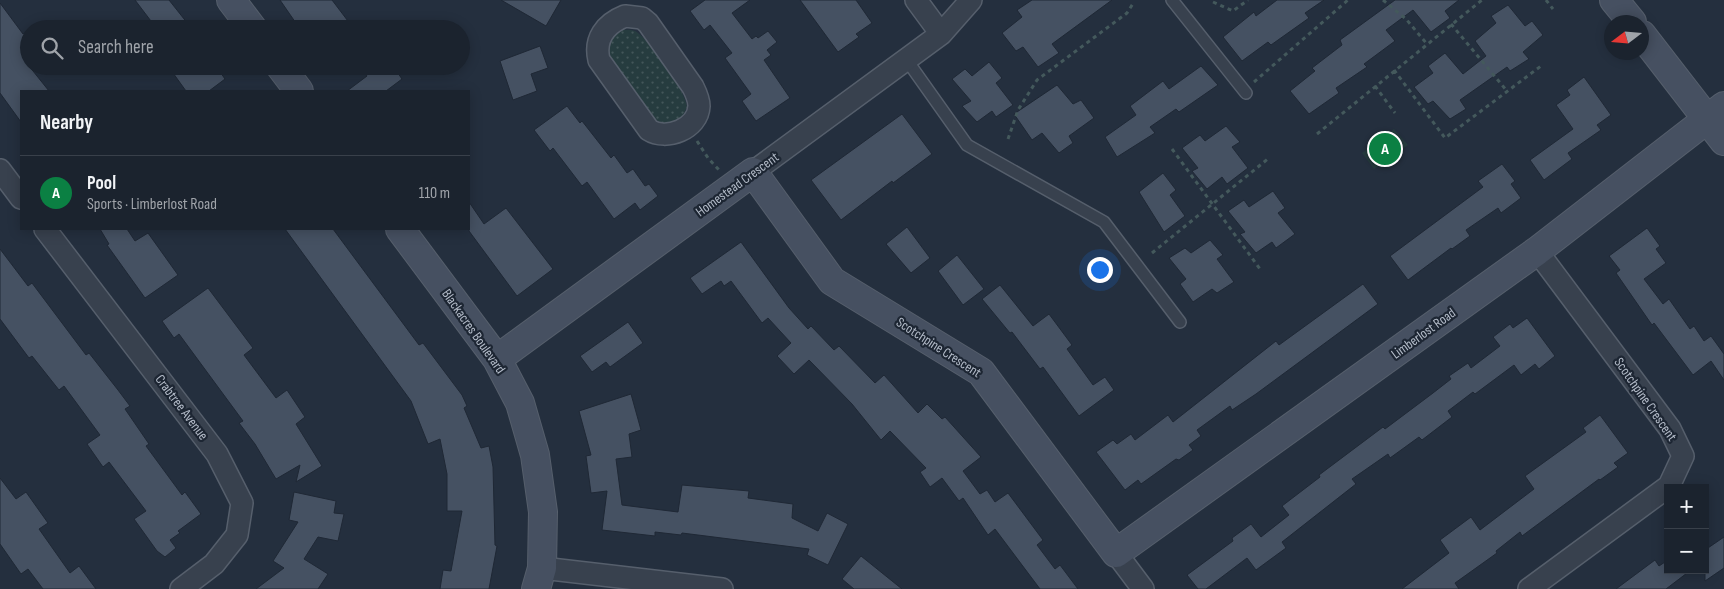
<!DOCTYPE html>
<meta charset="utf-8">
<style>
body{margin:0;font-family:"Sofia Sans Condensed",sans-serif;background:#282f3a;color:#f1f3f6}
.controls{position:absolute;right:15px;bottom:15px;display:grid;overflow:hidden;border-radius:0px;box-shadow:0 2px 12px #0003}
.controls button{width:45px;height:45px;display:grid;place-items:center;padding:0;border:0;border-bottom:1px solid #39404a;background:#1b232e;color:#f1f3f6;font:25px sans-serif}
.compass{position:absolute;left:1604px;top:15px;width:45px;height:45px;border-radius:50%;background:#1b232e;box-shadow:0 2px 12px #0003;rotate:254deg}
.you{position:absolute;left:1099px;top:269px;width:18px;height:18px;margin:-12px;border:4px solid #fff;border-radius:50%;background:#1a73e8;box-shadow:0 0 0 8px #1a73e833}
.badge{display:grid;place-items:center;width:32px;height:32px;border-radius:50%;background:#0b8043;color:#fff;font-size:16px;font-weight:700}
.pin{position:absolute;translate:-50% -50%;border:2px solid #fff;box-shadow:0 1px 5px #0006}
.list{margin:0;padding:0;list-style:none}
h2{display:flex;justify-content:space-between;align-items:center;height:65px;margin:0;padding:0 20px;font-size:21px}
h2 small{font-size:16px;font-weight:400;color:#a0a4aa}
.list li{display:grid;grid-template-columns:32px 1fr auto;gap:15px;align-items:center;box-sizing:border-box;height:75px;padding:0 20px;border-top:1px solid #39404a}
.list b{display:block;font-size:19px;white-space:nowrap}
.list p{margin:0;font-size:16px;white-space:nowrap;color:#a0a4aa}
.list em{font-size:16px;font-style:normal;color:#a0a4aa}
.icon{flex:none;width:28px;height:28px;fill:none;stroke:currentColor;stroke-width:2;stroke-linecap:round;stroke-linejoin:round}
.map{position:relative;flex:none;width:1724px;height:589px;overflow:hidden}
.search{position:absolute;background:#1b232e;box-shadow:0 2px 12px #0003;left:20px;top:20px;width:450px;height:55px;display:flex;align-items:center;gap:12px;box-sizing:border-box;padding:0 18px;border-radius:28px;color:#a0a4aa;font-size:19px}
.panel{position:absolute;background:#1b232e;box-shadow:0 2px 12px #0003;left:20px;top:90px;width:450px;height:140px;border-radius:0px}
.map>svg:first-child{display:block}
.grass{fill:url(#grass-dots)}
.pitch{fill:#263c3f}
.building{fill:#455162;stroke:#1f2835}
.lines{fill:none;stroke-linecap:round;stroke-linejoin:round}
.lane-casing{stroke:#565f6c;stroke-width:14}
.street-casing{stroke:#565f6c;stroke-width:24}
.secondary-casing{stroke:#565f6c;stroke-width:30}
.path{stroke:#44595c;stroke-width:3;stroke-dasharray:4 4;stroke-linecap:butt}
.lane{stroke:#38414e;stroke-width:11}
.street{stroke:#38414e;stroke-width:21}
.secondary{stroke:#465061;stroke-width:28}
.labels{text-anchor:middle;stroke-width:4.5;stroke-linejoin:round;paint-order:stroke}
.street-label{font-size:14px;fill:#b4bcc9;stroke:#1d2633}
</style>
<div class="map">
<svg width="1724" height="589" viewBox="0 0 1724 589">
<defs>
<pattern id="grass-dots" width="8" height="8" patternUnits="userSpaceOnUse" patternTransform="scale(1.25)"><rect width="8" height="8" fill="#263c3f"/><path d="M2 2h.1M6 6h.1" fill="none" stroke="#435659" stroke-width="1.8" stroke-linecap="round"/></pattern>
</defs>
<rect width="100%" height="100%" fill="#242f3e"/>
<path class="grass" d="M620 30C625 30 630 29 635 31 648 37 687 93 687 107L681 119 665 124 651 118 608 59 606 44 610 38Z"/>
<path class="pitch" d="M1394 129 1408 145 1374 169 1362 153Z"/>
<path class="building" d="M135 0H169L192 29H157Z
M280 0H332L354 29H300Z
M501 0H561L546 26Z
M705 0H750L732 13 752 39 756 36 758 38 768 31 777 42 767 50 771 55 764 60 790 98 756 121 742 101 751 94 725 58 732 53 710 25 704 30 690 11Z
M800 0H856L872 23 856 34 859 37 838 52Z
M1032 0H1112L1052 44 1059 53 1038 67 1023 47 1016 51 1002 33 1022 17 1017 10Z
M1277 0H1324L1305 13 1309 18 1271 45 1268 42 1242 61 1223 37 1254 12 1256 16Z
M1395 0H1459L1445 11 1450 18 1431 32 1413 10 1386 30 1395 41 1364 64 1367 67 1336 88 1339 93 1309 114 1290 91 1315 71 1312 68 1342 45 1340 40Z
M0 3 23 34 29 30V66L49 91H21V122L0 93Z
M1508 5 1525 26 1532 21 1543 35 1523 52 1529 59 1510 71 1507 67 1460 100 1466 109 1450 119 1433 101 1428 104 1414 87 1433 73 1428 66 1445 53 1463 74 1486 56 1475 41 1496 23 1491 16Z
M540 46 548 68 531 74 537 91 513 100 500 61Z
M989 62 1002 78 996 83 1013 105 996 117 992 111 977 122 962 106 971 101 952 79 965 69 972 76Z
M168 66H216L225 79 209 91H186Z
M360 66H393L402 79 386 91H347L367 76Z
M1201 66 1218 85 1179 112 1176 109 1150 127 1155 133 1117 157 1105 137 1136 115 1130 106 1163 81 1169 89Z
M1584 77 1611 115 1597 125 1601 130 1568 153 1572 159 1544 180 1530 160 1573 129 1556 105 1570 95 1567 90Z
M1057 85 1073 104 1081 100 1094 118 1069 136 1073 143 1059 153 1042 133 1032 140 1014 114Z
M567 106 580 123 582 121 611 158 614 155 627 173 633 169 645 186 649 184 658 196 640 210 635 203 614 219 587 182 582 186 553 148 550 151 534 130Z
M902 114 932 154 893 183 892 181 841 220 811 180Z
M1226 126 1240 142 1232 147 1248 168 1227 184 1222 177 1207 189 1192 171 1198 168 1182 148 1200 135 1205 141Z
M1502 164 1515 181 1511 184 1521 198 1501 213 1498 208 1466 230 1470 236 1452 249 1451 248 1408 280 1390 256 1483 187 1478 181Z
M1163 173 1176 190 1170 195 1185 216 1164 232 1139 192Z
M1273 191 1285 208 1278 213 1295 234 1276 248 1272 242 1256 253 1240 234 1245 232 1228 211 1244 200 1249 207Z
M469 202 484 224 506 208 553 269 517 296 469 231Z
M907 227 930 258 911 273 886 244Z
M1647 228 1660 246 1656 249 1666 263 1644 279 1663 304 1669 299 1690 329 1694 326 1704 341 1711 336 1724 354V380L1711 361 1693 375 1654 323 1652 325 1616 273 1620 270 1609 256Z
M100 229H127L135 241 148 233 178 275 145 298 107 245 109 244Z
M285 229H333L419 345 423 343 462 395 467 406 464 408 481 448 489 446 493 467 495 545 497 546 489 589H440L443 570 451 571 462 511H447V474L440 439 428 444 411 401Z
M1210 240 1223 255 1217 259 1234 282 1217 293 1212 289 1193 302 1180 284 1186 279 1169 258 1185 248 1191 253Z
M741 242 789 308 808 329 811 326 834 350 839 346 875 383 884 375 918 413 927 404 942 419 945 417 981 457 963 471 980 494 987 490 995 502 1008 493 1043 540 1037 545 1055 569 1060 565 1078 589H1040L995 529 988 535 963 498 959 501 942 478 930 487 920 472 926 468 890 431 881 440 852 404 809 360 794 374 777 356 791 343 768 318 762 323 731 281 724 286 721 281 702 294 690 278Z
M0 249 28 286 32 283 86 355 89 353 118 390 130 406 125 409 149 444 146 446 182 495 185 492 201 514 178 531 180 533 170 540 176 548 165 557 157 551 134 519 146 511 109 462 103 467 87 444 100 435 64 386 59 390 32 356 29 358 0 319Z
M957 255 984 289 963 305 938 271Z
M1363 284 1378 304 1256 394 1232 410 1230 406 1197 430 1201 436 1189 445 1193 450 1179 460 1176 459 1141 484 1138 480 1125 490 1096 452 1113 440 1117 444 1131 434 1135 440 1168 415 1173 422 1276 341 1279 345Z
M1000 285 1033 326 1049 314 1072 345 1067 349 1093 385 1105 377 1114 390 1079 416 1043 367 1040 369 1012 332 1010 333 982 299Z
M208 288 253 348 244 355 276 398 287 390 305 417 296 424 322 466 296 482 300 465 276 479 255 444 239 423 243 421 179 334 174 338 162 321Z
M1527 318 1555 356 1539 369 1535 364 1521 375 1514 365 1475 394 1473 392 1448 411 1452 417 1422 440 1419 437 1390 458 1388 454 1352 479 1356 484 1282 542 1286 548 1256 570 1247 558 1206 589H1198L1187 575 1233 541 1232 538 1251 524 1261 537 1289 515 1282 506 1320 477 1319 475 1383 427 1385 429 1433 393 1451 379 1449 376 1468 363 1471 368 1500 346 1493 337 1510 324 1513 328Z
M628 322 643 343 610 367 606 362 592 372 580 356Z
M631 394 641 430 629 434 632 457 616 459 622 505 678 512 682 485 749 491 748 498 793 504 792 518 818 531 827 513 848 524 828 565 807 555 809 549 682 533 681 535 655 532V536L602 530 607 491 591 493 586 456 591 455 579 411Z
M1600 415 1628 453 1614 463 1618 467 1600 480 1599 479 1522 536 1520 532 1496 551 1497 553 1455 583 1459 589H1402L1449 553 1440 540 1471 517 1480 530 1534 489 1525 476 1586 432 1583 428Z
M0 478 16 499 26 492 48 523 39 529 70 573 79 566 96 589H43L28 569 21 574 0 544Z
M294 492 336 501 334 513 344 514 338 541 318 537 304 559 328 574 318 589H256L284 568 273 561 298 522 289 520Z
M1724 537V568L1705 581V550Z
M861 556 902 589H854L842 579Z
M1655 560 1659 566 1668 560V570H1691L1666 589H1616Z"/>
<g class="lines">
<defs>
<path id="lane" d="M1172 0 1246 93
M906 59 967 145 1104 222 1180 322"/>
<path id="street" d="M916 0 941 34
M625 16 642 18 648 23 693 87C696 93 699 99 699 106 698 129 666 141 649 130L599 60C594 39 605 24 625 16Z
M0 170 21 198
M753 172 941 34 971 0
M45 229 217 454 242 503 237 535 214 564 181 589
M1116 553 1143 589
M542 568 722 589
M1529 589 1669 486 1683 456 1670 429 1537 251"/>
<path id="secondary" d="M231 0 253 29
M1614 0 1632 22
M1642 35 1724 141
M280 66 299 91
M400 229 497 359 520 403 535 455 543 512 542 568 536 589
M497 359 753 172 832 281 981 372 1116 553 1537 251 1724 106"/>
</defs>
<use href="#lane" class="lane-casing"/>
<use href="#street" class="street-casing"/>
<use href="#secondary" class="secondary-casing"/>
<path class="path" d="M1383 0 1406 19 1427 44
M1546 0 1553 9
M1213 2 1233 11 1248 0
M1451 24 1507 91
M1394 70 1445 138 1541 66
M1254 82 1348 0
M1375 86 1395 113
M1317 134 1482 0
M1008 139 1018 110 1037 80 1127 13 1134 2
M697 141 708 158 719 170
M1172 149 1260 269
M1152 253 1269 158"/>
<use href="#lane" class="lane"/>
<use href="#street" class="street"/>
<use href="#secondary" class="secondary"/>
</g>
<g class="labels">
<g class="street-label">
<text transform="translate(737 184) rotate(-36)" y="5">Homestead Crescent</text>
<text transform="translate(474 331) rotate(55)" y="5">Blackacres Boulevard</text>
<text transform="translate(1423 333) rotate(-36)" y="5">Limberlost Road</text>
<text transform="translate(939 347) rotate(33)" y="5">Scotchpine Crescent</text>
<text transform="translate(1646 399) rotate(55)" y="5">Scotchpine Crescent</text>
<text transform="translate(182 407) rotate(53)" y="5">Crabtree Avenue</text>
</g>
</g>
</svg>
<div class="controls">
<button>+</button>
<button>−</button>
</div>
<svg class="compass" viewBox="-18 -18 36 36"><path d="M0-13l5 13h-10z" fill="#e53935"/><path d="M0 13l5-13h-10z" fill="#a0a4aa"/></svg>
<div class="you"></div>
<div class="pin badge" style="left:1385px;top:149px">A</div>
<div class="search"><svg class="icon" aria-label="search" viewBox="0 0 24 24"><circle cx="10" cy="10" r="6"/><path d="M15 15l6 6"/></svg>Search here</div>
<section class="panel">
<h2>Nearby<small></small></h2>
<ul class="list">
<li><span class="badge">A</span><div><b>Pool</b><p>Sports · Limberlost Road</p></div><em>110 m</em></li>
</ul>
</section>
</div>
